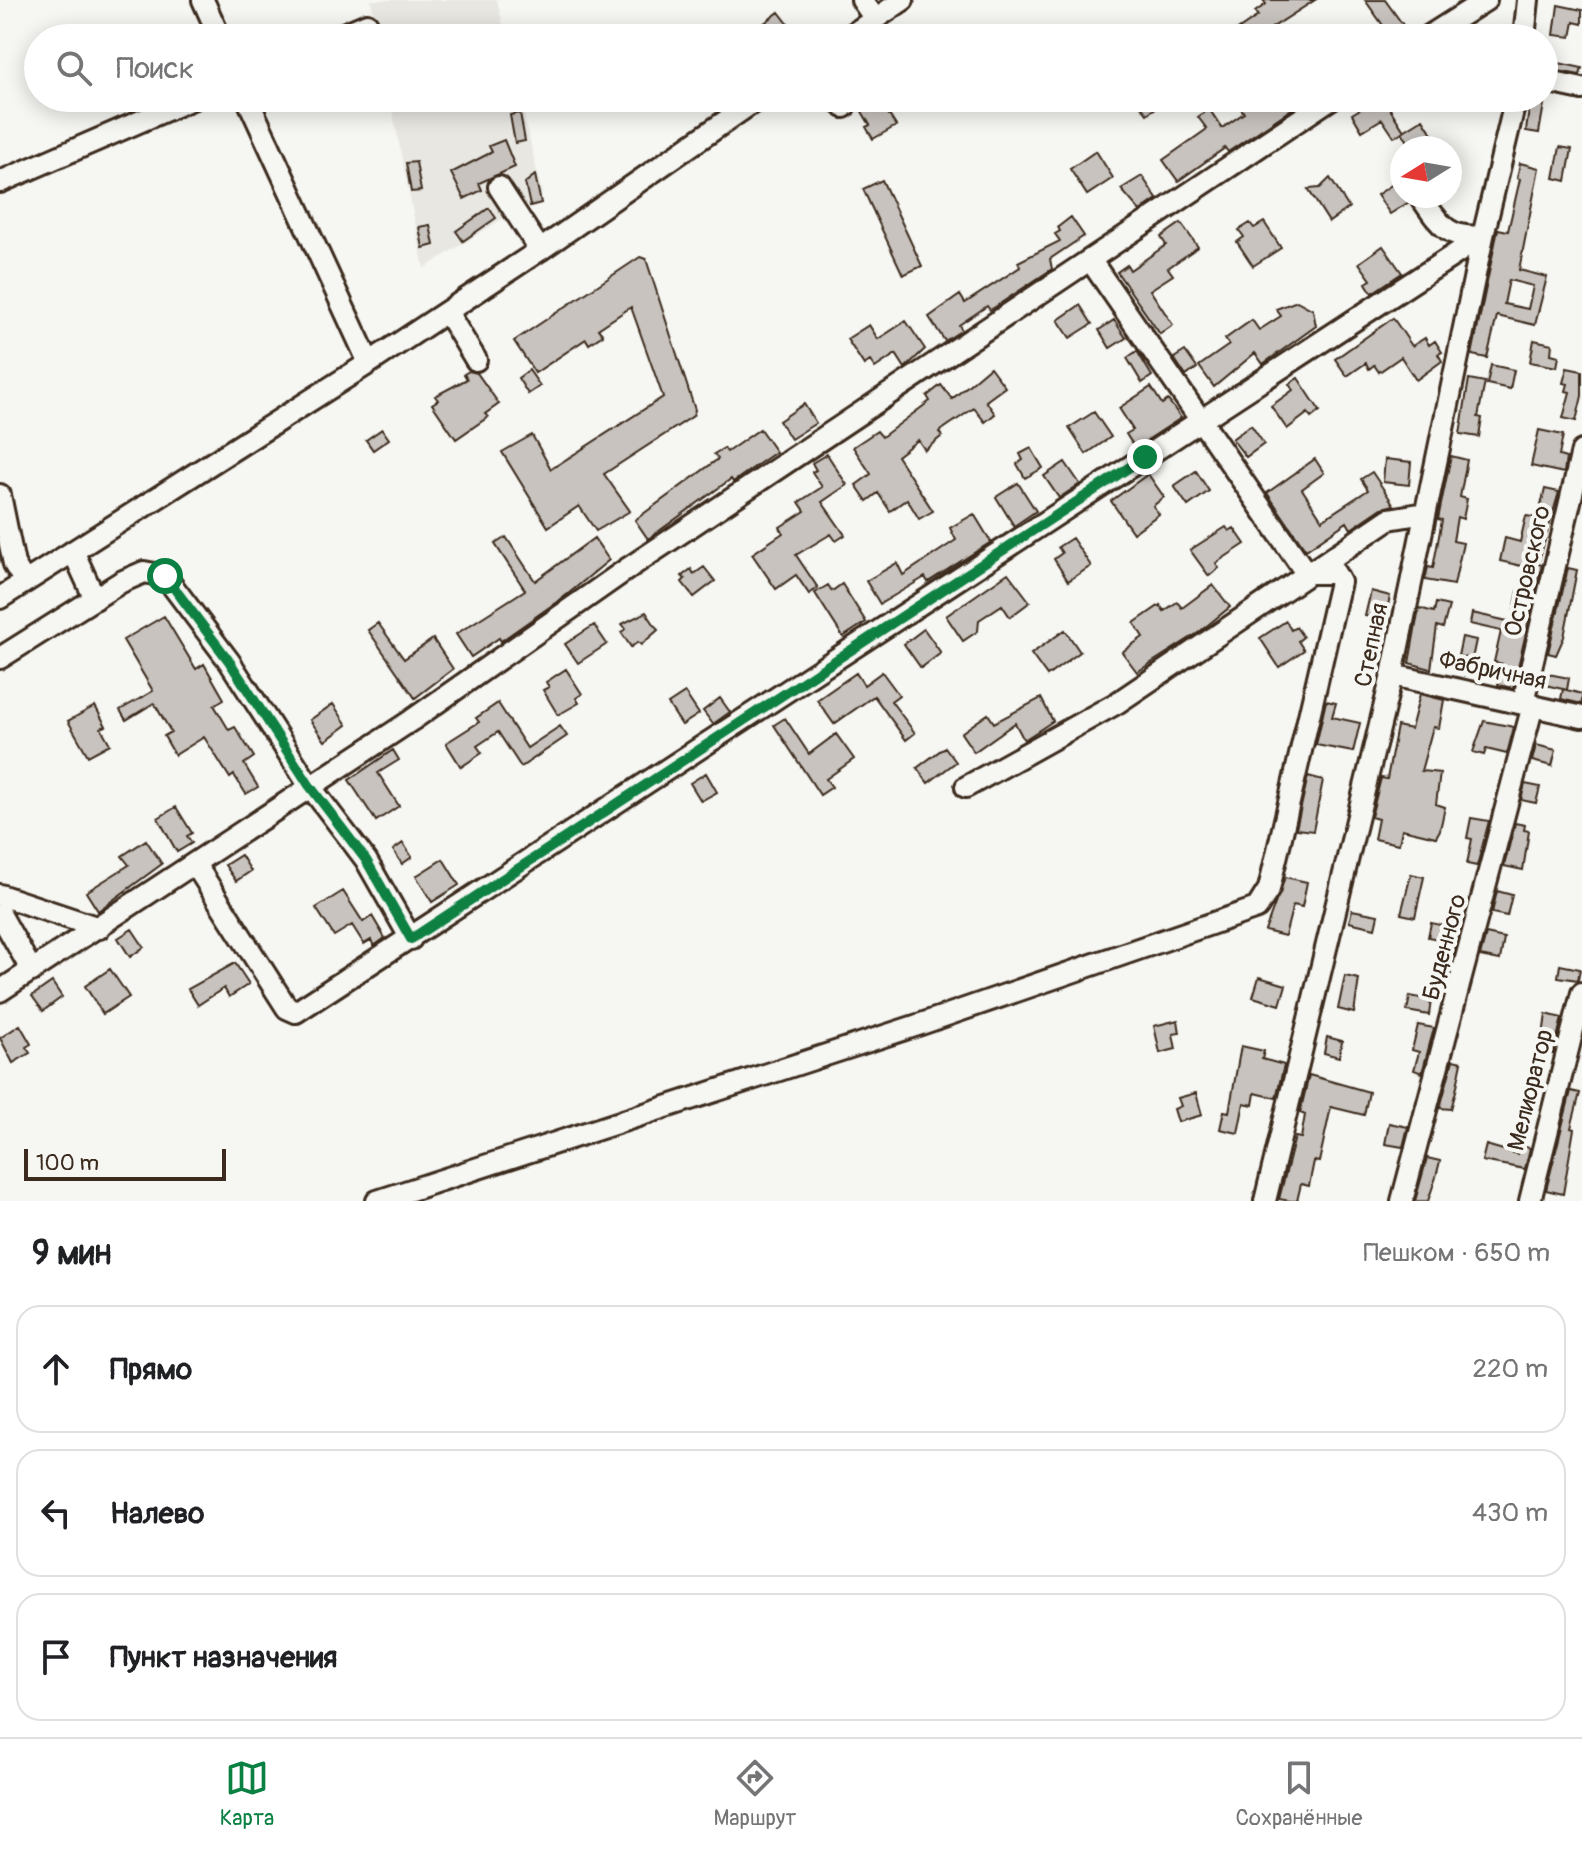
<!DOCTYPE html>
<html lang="ru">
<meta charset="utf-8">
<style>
body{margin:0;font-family:Pangolin,sans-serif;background:#f2f2f2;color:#202124}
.compass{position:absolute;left:1390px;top:136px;width:72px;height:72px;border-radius:50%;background:#fff;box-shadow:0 4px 20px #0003;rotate:259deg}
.scale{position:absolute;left:24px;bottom:20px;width:202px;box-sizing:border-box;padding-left:8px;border:4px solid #3b2a1e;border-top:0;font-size:22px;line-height:28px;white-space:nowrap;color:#3b2a1e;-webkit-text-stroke:6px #f6f6f2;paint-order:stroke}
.stop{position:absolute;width:24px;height:24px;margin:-18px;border:6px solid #0b8043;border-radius:50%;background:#fff}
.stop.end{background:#0b8043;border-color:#fff;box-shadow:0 2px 8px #0008}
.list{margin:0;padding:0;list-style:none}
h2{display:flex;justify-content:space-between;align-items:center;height:104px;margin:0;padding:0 32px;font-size:34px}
h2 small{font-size:26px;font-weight:400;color:#757577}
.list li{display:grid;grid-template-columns:52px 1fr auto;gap:24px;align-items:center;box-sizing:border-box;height:128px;margin:0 16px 16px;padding:0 16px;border:2px solid #e0e0e0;border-radius:24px}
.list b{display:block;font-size:30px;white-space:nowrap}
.list em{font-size:26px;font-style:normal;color:#757577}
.icon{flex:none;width:44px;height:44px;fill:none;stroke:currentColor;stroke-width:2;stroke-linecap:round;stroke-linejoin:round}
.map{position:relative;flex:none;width:1582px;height:1201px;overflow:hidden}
.search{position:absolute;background:#fff;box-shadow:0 4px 20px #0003;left:24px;right:24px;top:24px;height:88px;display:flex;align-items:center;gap:20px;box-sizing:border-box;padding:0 28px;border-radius:44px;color:#757577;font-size:30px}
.sheet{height:536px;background:#fff}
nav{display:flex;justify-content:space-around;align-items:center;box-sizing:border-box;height:112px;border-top:2px solid #e0e0e0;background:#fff;font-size:22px;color:#757577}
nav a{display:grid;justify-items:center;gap:4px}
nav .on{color:#0b8043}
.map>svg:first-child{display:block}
.built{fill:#e8e7e2}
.building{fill:#c8c3be;stroke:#3b2a1e;stroke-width:2;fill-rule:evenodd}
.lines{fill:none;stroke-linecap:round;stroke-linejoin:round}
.minor-casing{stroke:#3b2a1e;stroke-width:26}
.minor{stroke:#f6f6f2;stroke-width:20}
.route{stroke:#0b8043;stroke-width:10}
.labels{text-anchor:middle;stroke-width:8;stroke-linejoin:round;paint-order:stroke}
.street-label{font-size:24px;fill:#3b2a1e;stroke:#f6f6f2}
</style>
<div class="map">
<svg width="1582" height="1201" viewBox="0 0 1582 1201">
<rect width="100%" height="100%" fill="#f6f6f2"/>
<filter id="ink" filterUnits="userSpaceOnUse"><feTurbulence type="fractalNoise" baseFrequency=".0125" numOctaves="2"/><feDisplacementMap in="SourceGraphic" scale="16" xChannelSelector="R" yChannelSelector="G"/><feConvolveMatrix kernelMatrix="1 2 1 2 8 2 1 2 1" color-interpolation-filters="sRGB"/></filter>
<g filter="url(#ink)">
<path class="built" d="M371 0H497L506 38H378Z
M390 98H520L542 194 424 268Z"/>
<path class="building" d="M1263 0H1315L1256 38H1226L1258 16 1255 12 1266 4Z
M1365 0H1385L1408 32 1392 38Z
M1558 5 1582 10V24L1574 22 1571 37 1554 35Z
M779 12 789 25 766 38 759 27Z
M1554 62 1582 68 1580 75 1553 70Z
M854 98H898L884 107 896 126 873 139 866 127 870 125Z
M1135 98H1170L1147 114Z
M1234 98H1291L1296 106 1228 152 1225 148 1178 181 1163 160 1207 129 1198 117 1209 109 1222 128 1244 113Z
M1369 98H1383L1404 131 1394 137 1382 119 1362 131 1352 114 1372 102Z
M1530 102 1544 104 1539 133 1526 131Z
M520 113 525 141 515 143 510 115Z
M1423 119 1438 143 1429 148H1412L1402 132Z
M504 140 515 167 479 183 482 190 464 199 451 173 492 152 489 146Z
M1560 147 1572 149 1566 181 1554 178Z
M1096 151 1113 178 1087 195 1070 169Z
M416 162 421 191 411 192 406 163Z
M1520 163 1539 168 1519 270 1547 277 1535 325 1497 316 1487 358 1472 355 1498 229 1508 231 1520 179 1517 178ZM1509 280 1533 286 1528 309 1504 304Z
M535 175 541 203 530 206 525 183Z
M1142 176 1157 199 1140 211 1121 189Z
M1330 178 1349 208 1329 222 1308 189 1320 188Z
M882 180 922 266 903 275 863 189Z
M1397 181 1402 196H1407L1409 202 1390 214 1377 195Z
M489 208 496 218 463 241 456 231Z
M1071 217 1084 236 1050 259 1052 269 995 307 990 310 987 306 959 325 962 330 945 341 929 317 960 295 965 303 1020 267 1018 262 1060 241 1055 234 1060 231 1058 227Z
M1264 222 1281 248 1253 266 1237 242 1244 237 1239 230 1250 223 1254 228Z
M1181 223 1198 247 1168 268 1173 275 1150 290 1173 325 1160 334 1117 272 1127 265 1130 270 1166 245 1161 237Z
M430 225 434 245 423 248 419 227Z
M1383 246 1402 273 1372 293 1366 283 1371 280 1359 263Z
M640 257 646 259 695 410 693 416 604 474 630 511 596 531 579 506 548 527 502 452 532 435 551 469 663 397 631 307 598 329 603 335 589 344 586 339 535 373 514 341Z
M1297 301 1313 310 1316 326 1263 364 1255 353 1214 387 1199 366 1229 345 1225 339 1252 320 1259 330 1281 316 1276 309Z
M1080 305 1092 324 1070 338 1058 320Z
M1393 318 1412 346 1425 338 1429 345 1435 341 1442 352 1438 354 1442 361 1416 380 1401 357 1379 372 1374 365 1369 369 1366 363 1347 376 1335 359Z
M1114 320 1126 338 1110 348 1099 330Z
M906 321 925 349 905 368 896 354 875 368 870 361 864 365 847 339 869 325 878 339Z
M1534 340 1552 344 1551 354 1559 356 1557 367 1530 362Z
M1137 351 1152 376 1142 383 1127 358Z
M1185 351 1197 368 1186 376 1174 358Z
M1491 365 1514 370 1510 389 1487 384Z
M990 367 1005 387 986 401 995 414 985 422 974 408 939 432 942 436 925 450 918 440 897 456 933 511 919 519 907 499 890 511 878 493 867 501 856 485 871 474 853 447 877 431 882 437 930 401 927 396 941 385 952 399Z
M1567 368 1582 371V396L1576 421 1563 418 1570 392 1566 391 1568 384 1563 383Z
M529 370 540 386 528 394 518 378Z
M469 371 477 373 499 404 485 414 488 417 456 439 432 404 438 400 435 396 467 379 464 374Z
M1298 378 1320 411 1311 418 1308 413 1287 429 1271 406 1293 390 1289 384Z
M1469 379 1485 382 1478 417 1482 418 1479 437 1460 434Z
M1151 387 1162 404 1168 400 1181 418 1135 448 1126 434 1133 430 1119 408Z
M804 404 816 423 791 439 779 421Z
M1094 412 1111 437 1086 454 1069 428Z
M1251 425 1264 444 1246 457 1232 439Z
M382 429 389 439 373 450 366 440Z
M760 429 776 452 733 482 731 479 648 539 635 520 718 459 714 454 724 448 727 452Z
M1539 430 1563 435 1559 456 1566 458 1564 473 1531 466Z
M1031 448 1043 468 1025 478 1017 464 1023 460 1020 454Z
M827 454 847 485 822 502 845 535 836 541 831 534 796 555 818 588 809 594 796 575 776 589 752 554 783 533 780 527 805 511 799 502 822 487 812 472 816 470 812 463Z
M1451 456 1467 460 1460 497 1467 499 1463 519 1457 517 1453 541 1463 543 1454 585 1425 580 1428 567 1433 568 1442 520 1438 519Z
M1315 459 1324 473 1302 489 1322 520 1368 490 1361 479 1372 472 1394 505 1382 508 1351 529 1347 522 1306 550 1267 493Z
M1385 459 1411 462 1409 485 1383 482Z
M1065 462 1080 484 1059 498 1044 476Z
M1196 471 1209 491 1188 506 1174 486Z
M1148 474 1164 497 1153 506 1159 514 1133 533 1111 501Z
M1018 483 1036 511 1014 526 996 497Z
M1545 489 1559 492 1538 564 1542 565 1513 688 1498 685 1503 664 1494 662 1501 631 1470 624 1472 613 1512 622 1518 591 1525 589 1530 568 1500 561 1505 538 1520 542 1526 516 1538 518Z
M974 514 991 542 928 582 925 577 880 604 866 581 897 563 903 575 956 540 950 528Z
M1226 527 1229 531 1234 528 1245 544 1216 563 1219 568 1209 576 1190 550Z
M506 537 535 581 594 538 609 560 568 594 501 641 499 638 471 657 456 634 525 590 495 544Z
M1072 538 1091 566 1068 581 1054 559 1062 553 1058 547Z
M704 567 715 581 694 597 682 582 685 579 682 576 691 569 694 574Z
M1568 568 1577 570 1564 637 1556 655 1548 653Z
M1008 573 1030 602 1010 617 1002 605 979 620 978 631 963 641 946 616Z
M842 584 866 622 843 637 815 593 828 585 832 591Z
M1213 585 1230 607 1198 633 1137 672 1122 652 1143 637 1134 623 1160 605 1164 611 1177 602 1182 608Z
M1371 591 1390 596 1385 620 1365 616Z
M1436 603 1449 606 1443 628 1437 626 1431 669 1409 663 1419 608 1434 612Z
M646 612 658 630 641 645 638 642 631 647 621 632 626 629 622 624Z
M164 616 196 669 204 664 224 699 214 705 229 730 235 727 254 757 244 764 258 787 246 794 234 775 230 778 204 737 175 755 164 736 171 732 154 703 126 720 120 710 153 691 123 640Z
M1286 621 1291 630 1296 627 1303 637 1298 641 1304 650 1279 667 1260 638Z
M378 623 404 659 433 639 453 669 415 698 368 630Z
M594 625 607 644 578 663 565 644Z
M924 629 941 653 921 668 904 644Z
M1065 630 1080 652 1047 676 1031 654Z
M1462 637 1476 640 1472 659 1458 656Z
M566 669 582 694 576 698 579 703 558 715 543 690 549 687 546 682Z
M882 672 899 695 891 701 915 733 906 740 874 696 834 724 817 700 856 673 864 685Z
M1543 673 1569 678 1567 690 1541 684Z
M1563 689 1582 694V704L1561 699Z
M685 693 699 714 682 725 668 704Z
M1420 694 1444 700 1439 728 1433 727 1421 771 1440 773 1436 804 1445 807 1440 830 1436 837 1402 829 1399 844 1374 839 1378 819 1371 817 1381 778 1387 779 1397 726 1411 729Z
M720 698 730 712 713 724 703 711Z
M1041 698 1053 721 1024 740 1015 723 974 752 961 733 988 714 994 723Z
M1326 701 1336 703 1332 717 1360 723 1353 752 1316 745Z
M498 703 527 748 560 726 567 736 521 767 498 732 477 746 482 753 461 767 446 743 479 722 476 718Z
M333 704 347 725 325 741 310 720Z
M95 706 106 726 101 728 110 744 88 756 68 721Z
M785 718 809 754 836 734 854 759 826 779 832 787 820 795 774 725Z
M1484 721 1514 727 1507 754 1486 749 1484 755 1473 752Z
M1536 745 1556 750 1552 766 1532 761Z
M945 747 956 762 928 783 917 768Z
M393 750 399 760 378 773 399 806 376 821 349 780Z
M706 773 717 792 701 801 690 783Z
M1308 776 1323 780 1313 831 1296 829Z
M1525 784 1540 787 1536 803 1521 800Z
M176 807 192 833 187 836 192 843 177 852 158 818Z
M1471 818 1489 821 1477 866 1467 864 1472 839 1467 838Z
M1515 823 1525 825 1524 830 1529 831 1523 870 1504 866Z
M146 840 162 864 98 911 86 892 129 865 122 856Z
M403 843 412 857 402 864 393 850Z
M241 855 251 871 236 881 225 865Z
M443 859 459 885 432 902 416 876Z
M1411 874 1424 877 1415 917 1401 914Z
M1285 877 1307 882 1302 907 1293 905 1285 936 1265 931Z
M343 891 363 922 372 916 385 938 374 946 371 940 364 944 352 925 334 936 316 908Z
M1497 891 1512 895 1507 916 1492 913Z
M1352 910 1378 915 1375 928 1349 922Z
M1431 923 1460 929 1445 989 1434 986 1444 940 1428 937Z
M132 929 144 947 130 957 118 938Z
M1486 934 1504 938 1500 960 1480 956Z
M235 963 249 984 229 997 224 988 198 1005 188 989Z
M1560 965 1580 969 1578 980 1558 977Z
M110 969 129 997 103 1014 85 986Z
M1345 976 1359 979 1354 1013 1338 1009Z
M1259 977 1286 985 1280 1005 1253 997Z
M52 982 62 997 43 1011 32 996Z
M1410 996 1431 1000 1429 1015 1407 1011Z
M1546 1014 1562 1018 1553 1054 1541 1051Z
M1178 1020 1180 1033 1173 1034 1176 1049 1160 1053 1154 1026Z
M20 1025 31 1044 26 1047 30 1053 13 1063 0 1038Z
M1418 1025 1434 1028 1422 1073 1414 1070 1419 1052 1412 1050Z
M1327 1037 1342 1041 1339 1057 1324 1053Z
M1241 1046 1264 1051 1262 1059 1284 1065 1276 1098 1255 1093 1253 1105 1244 1103 1238 1133 1220 1129 1224 1111 1229 1112Z
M1453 1060 1462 1062 1456 1091 1451 1109 1440 1108Z
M1309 1075 1369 1092 1364 1115 1331 1107 1319 1162 1314 1161 1309 1186 1301 1184 1297 1201H1290L1279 1199 1295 1137 1301 1138 1305 1115 1300 1113Z
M1571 1091 1580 1093 1571 1128 1574 1129 1563 1194 1546 1190Z
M1196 1093 1202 1115 1178 1122 1174 1109 1181 1106 1178 1098Z
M1389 1123 1408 1127 1403 1147 1385 1144Z
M1486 1145 1517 1154 1519 1146 1530 1148 1525 1169 1482 1161Z
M1427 1158 1440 1161 1436 1177 1428 1201H1415Z"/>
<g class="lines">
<defs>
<path id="minor" d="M203 0 220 38
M862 0 875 19
M334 38 367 24
M847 38 903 0
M1426 38 1486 0
M1524 38 1528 0
M1544 81 1582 89
M247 98 369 363
M839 98 844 107
M0 182 194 98
M499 187 540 250
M1420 196C1439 223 1447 240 1483 236
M447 312 476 360
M0 495 14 564 25 582
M73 551 95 599
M0 598 369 363 540 250 759 98
M0 658 121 582 144 572 165 576 229 661 309 785 366 860 411 939
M1392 675 1582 717
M1523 702 1582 451
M966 787 1117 703 1389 519 1425 513
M195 864 287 1008 296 1012 1483 236
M0 895 99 928
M0 914 32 971
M0 991 412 720 630 567 1332 98
M377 1201 921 1024 1257 908 1269 889 1340 582 1335 573H1306L1091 261
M1265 1201 1392 675 1483 236 1516 98
M1402 1201 1533 705
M1530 1201 1582 993"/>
</defs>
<use href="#minor" class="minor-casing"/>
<use href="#minor" class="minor"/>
</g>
</g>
<g class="lines" filter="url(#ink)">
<path class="route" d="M165 576 229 661 309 785 366 860 411 939 1145 457"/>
</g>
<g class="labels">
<g class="street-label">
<text transform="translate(1527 571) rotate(-77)" y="8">Островского</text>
<text transform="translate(1371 645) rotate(-78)" y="8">Степная</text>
<text transform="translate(1493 670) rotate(12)" y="8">Фабричная</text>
<text transform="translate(1444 947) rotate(-75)" y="8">Буденного</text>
<text transform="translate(1530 1090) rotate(-76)" y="8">Мелиоратор</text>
</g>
</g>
</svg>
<svg class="compass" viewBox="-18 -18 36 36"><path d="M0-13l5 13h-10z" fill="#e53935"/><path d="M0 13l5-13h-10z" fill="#757577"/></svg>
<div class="scale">100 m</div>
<div class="stop" style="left:165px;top:576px"></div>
<div class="stop end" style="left:1145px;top:457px"></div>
<div class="search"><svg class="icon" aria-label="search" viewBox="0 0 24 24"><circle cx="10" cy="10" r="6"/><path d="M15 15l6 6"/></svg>Поиск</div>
</div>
<section class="sheet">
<h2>9 мин<small>Пешком · 650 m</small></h2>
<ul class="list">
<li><svg class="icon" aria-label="ahead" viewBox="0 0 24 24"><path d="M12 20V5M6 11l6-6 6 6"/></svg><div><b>Прямо</b></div><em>220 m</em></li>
<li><svg class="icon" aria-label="left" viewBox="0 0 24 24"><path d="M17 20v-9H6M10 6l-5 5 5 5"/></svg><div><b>Налево</b></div><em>430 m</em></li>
<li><svg class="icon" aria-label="arrive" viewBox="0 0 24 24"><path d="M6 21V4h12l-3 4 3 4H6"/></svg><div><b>Пункт назначения</b></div></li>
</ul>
</section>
<nav>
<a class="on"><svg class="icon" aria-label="map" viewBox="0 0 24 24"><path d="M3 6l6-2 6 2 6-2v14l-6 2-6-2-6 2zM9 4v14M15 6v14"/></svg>Карта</a>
<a><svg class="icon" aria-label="directions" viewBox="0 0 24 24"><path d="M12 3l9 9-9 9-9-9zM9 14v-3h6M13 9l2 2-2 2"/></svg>Маршрут</a>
<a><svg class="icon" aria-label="saved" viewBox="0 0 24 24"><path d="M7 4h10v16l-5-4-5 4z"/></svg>Сохранённые</a>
</nav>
